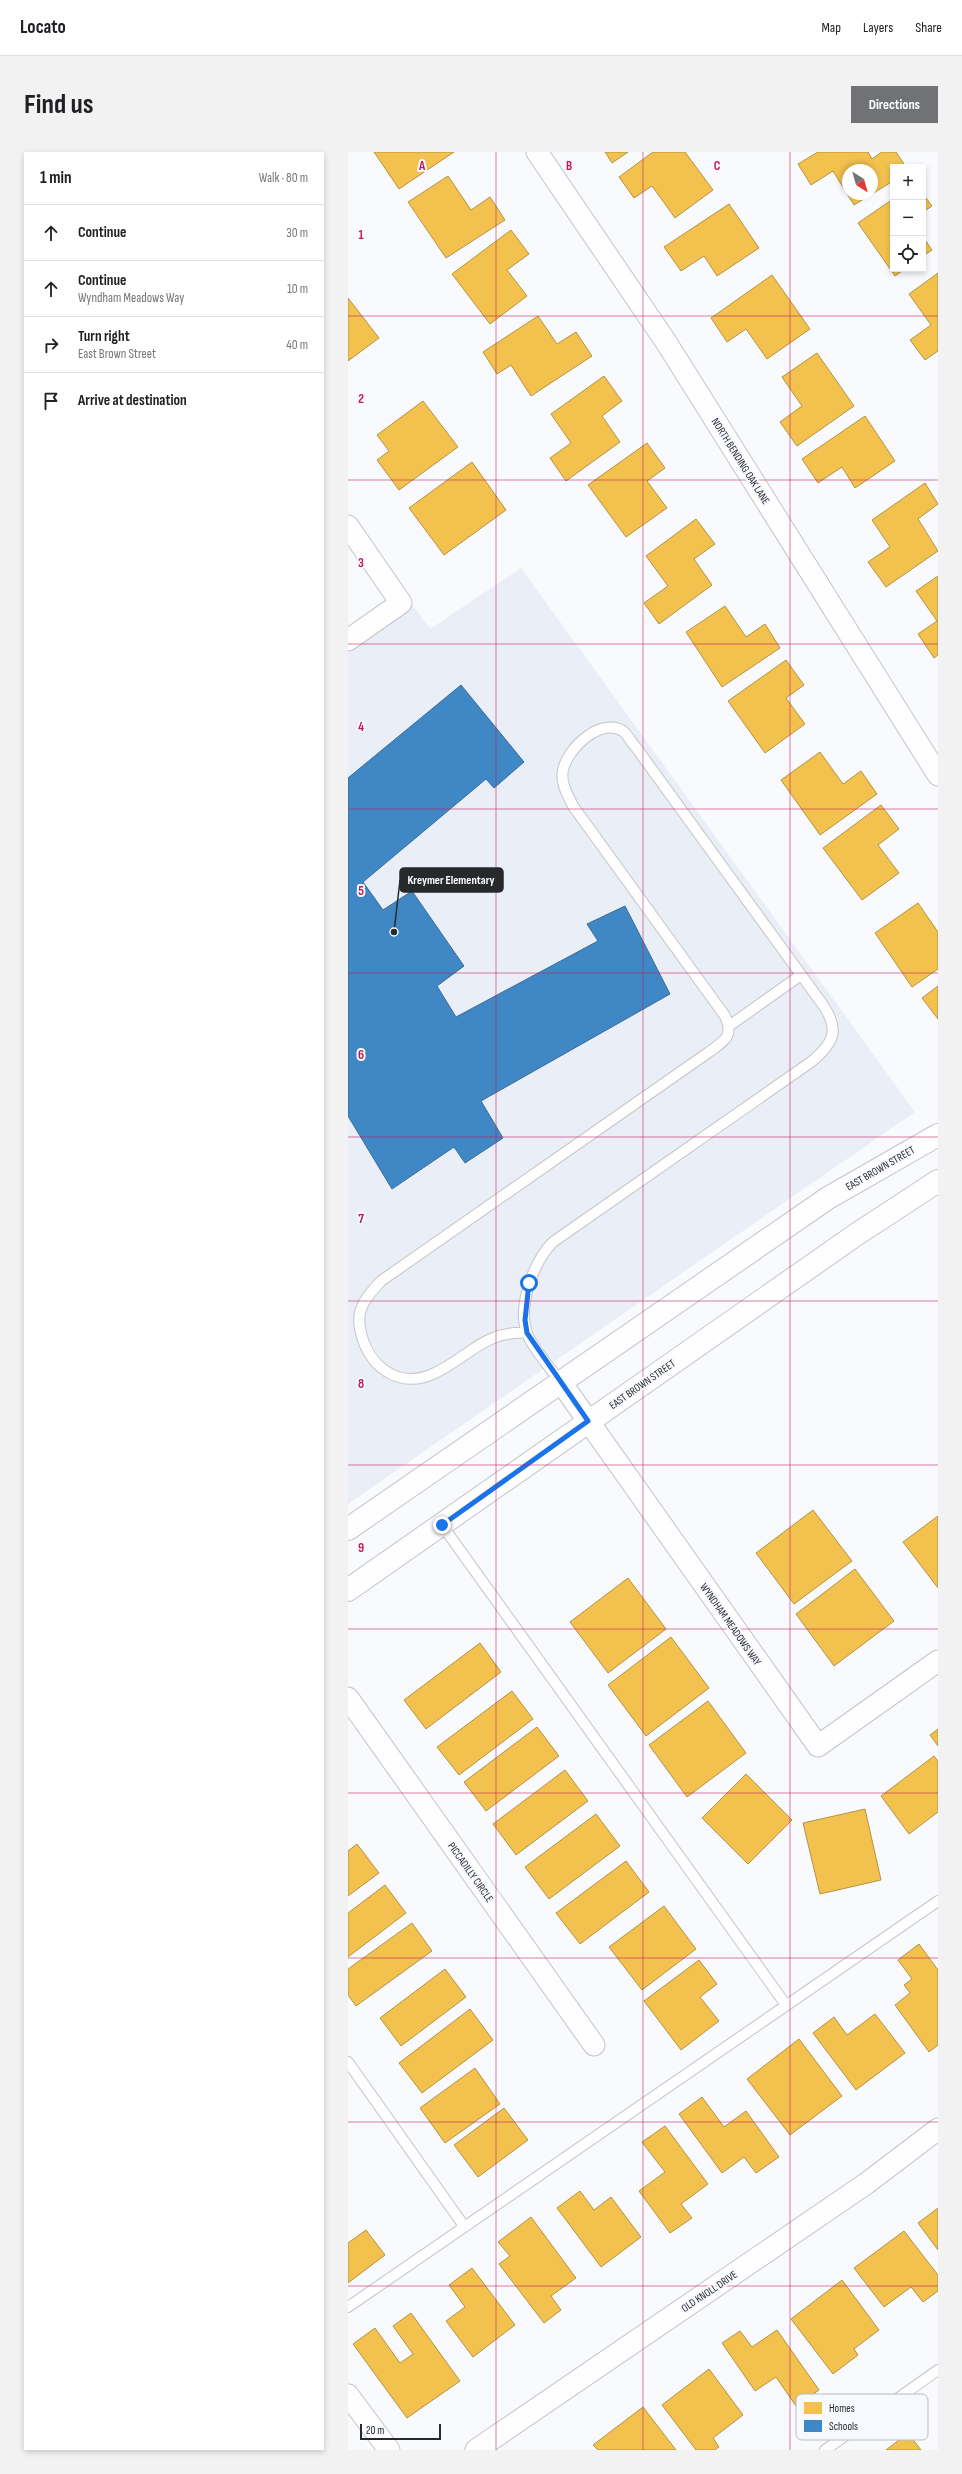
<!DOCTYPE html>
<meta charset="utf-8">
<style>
body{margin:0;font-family:"Sofia Sans Condensed",sans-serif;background:#f2f2f2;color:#202124}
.controls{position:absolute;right:12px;top:12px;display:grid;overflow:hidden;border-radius:0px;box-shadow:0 2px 6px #0003}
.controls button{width:36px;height:36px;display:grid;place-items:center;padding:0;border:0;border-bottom:1px solid #e0e0e0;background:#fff;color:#202124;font:20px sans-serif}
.compass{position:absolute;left:494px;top:12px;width:36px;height:36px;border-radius:50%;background:#fff;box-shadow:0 2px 6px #0003;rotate:143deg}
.scale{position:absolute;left:12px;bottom:10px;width:81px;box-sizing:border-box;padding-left:4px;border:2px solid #27292c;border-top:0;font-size:11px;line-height:14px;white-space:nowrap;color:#27292c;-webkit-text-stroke:3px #f7f9ff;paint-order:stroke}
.stop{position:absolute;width:12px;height:12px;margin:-9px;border:3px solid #1a73e8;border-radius:50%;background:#fff}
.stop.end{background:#1a73e8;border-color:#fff;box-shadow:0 1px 4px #0008}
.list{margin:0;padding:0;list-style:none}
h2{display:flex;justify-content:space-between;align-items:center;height:52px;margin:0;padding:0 16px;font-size:17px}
h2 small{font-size:13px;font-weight:400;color:#757577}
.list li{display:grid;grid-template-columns:26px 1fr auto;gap:12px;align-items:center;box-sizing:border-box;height:56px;padding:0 16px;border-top:1px solid #e0e0e0}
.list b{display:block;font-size:15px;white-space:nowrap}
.list p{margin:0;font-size:13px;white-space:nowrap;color:#757577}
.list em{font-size:13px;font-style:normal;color:#757577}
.icon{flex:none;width:22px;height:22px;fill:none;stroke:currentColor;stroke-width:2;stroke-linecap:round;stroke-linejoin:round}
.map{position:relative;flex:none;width:590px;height:2298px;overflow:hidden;border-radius:0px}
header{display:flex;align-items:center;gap:24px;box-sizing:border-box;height:56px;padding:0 20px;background:#fff;border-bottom:1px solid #e0e0e0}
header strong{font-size:19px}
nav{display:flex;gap:22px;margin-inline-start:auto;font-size:14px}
.intro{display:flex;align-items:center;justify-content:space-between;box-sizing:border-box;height:96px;padding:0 24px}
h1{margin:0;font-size:28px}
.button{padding:10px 18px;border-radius:0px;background:#707275;color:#fff;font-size:14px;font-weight:700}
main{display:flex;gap:24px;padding:0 24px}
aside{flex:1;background:#fff;border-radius:0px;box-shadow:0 2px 6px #0003}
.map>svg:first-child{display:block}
.built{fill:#eaeef6}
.homes{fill:#f2c14e;stroke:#b59344}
.schools{fill:#3f88c5;stroke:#386c97}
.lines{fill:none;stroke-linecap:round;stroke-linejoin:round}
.service-casing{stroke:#c4c5c8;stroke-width:12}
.minor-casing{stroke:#c4c5c8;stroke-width:23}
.secondary-casing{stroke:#c4c5c8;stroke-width:24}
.service{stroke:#fefeff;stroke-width:10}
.minor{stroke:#fefeff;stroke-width:21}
.secondary{stroke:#fefeff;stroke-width:22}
.route{stroke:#1a73e8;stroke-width:5}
.grid{fill:none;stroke:#c2185b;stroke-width:1;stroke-opacity:0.55}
.labels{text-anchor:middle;stroke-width:4;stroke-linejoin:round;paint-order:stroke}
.street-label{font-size:11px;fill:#27292c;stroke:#f7f9ff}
.key{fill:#f7f9ff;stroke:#b9bbc0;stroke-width:1}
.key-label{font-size:11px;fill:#27292c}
.grid-label{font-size:13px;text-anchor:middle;font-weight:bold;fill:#c2185b;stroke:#f7f9ff;stroke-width:4;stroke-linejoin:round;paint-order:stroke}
.leader{fill:none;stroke:#27292c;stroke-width:1.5}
.callout-dot{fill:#27292c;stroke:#f7f9ff;stroke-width:1.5}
.callout{fill:#27292c;stroke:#27292c;stroke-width:1.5}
.callout-label{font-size:12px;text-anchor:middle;font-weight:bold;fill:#fff}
</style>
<header>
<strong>Locato</strong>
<nav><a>Map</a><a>Layers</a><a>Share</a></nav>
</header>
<div class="intro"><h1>Find us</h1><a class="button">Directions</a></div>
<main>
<aside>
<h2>1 min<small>Walk · 80 m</small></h2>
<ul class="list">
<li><svg class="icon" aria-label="ahead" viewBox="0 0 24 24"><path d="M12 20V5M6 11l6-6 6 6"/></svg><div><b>Continue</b></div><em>30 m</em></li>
<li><svg class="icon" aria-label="ahead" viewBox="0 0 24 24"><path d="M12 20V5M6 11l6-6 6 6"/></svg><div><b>Continue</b><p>Wyndham Meadows Way</p></div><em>10 m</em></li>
<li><svg class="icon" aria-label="right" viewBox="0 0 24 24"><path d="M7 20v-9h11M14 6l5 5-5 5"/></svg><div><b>Turn right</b><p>East Brown Street</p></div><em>40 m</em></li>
<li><svg class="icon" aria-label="arrive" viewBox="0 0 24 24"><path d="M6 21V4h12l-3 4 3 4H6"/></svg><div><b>Arrive at destination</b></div></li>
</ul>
</aside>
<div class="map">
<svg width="590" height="2298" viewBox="0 0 590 2298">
<rect width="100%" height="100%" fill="#f9fafd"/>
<path class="built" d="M173 416 567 960 0 1352V497L64 452 82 477Z"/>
<path class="homes" d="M26 0H106L51 37Z
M257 0H280L264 11Z
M305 0H337L365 38 327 66 304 34 286 46 271 25Z
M470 0H520L524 7 534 0H548L558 15H545V29L524 42V18H500V42H524L506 53 485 19 463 33 450 12Z
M100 24 123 58 142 45 157 68 98 106 60 50Z
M575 42 584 54 575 60Z
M545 47V117H557L547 124 510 71Z
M381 52 411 96 369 124 356 104 333 119 316 95Z
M163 78 181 102 159 118 179 144 142 172 104 122Z
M575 85 584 98 575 104Z
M590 121V199L577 208 562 188 583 173 561 142Z
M424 123 462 177 419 207 398 177 379 190 363 166Z
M0 146 31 186 0 209Z
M190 164 209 192 228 180 244 204 183 244 163 213 149 222 135 200Z
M469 201 506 254 449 294 432 270 454 254 434 225Z
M256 224 274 249 254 264 272 290 218 329 202 306 223 291 203 262Z
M75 249 110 295 51 338 29 308 41 299 29 283Z
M517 264 547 309 507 336 494 315 470 331 454 307Z
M299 291 317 316 299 329 319 356 278 385 240 333Z
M124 310 158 358 96 403 61 356Z
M577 331 590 352 570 367 590 399 538 435 520 410 542 395 524 368Z
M348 367 367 392 346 407 364 433 311 472 296 451 320 434 298 404Z
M590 424V503L586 506 570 482 589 469 568 439Z
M377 454 398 485 417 472 432 496 374 535 338 480Z
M438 508 456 533 438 546 457 572 417 601 380 549Z
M472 600 495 632 513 619 529 642 472 683 433 628Z
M533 653 551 677 530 693 551 721 514 748 475 696Z
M570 751 590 780V817L564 835 527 781Z
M590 834V867L574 846Z
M465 1358 504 1409 446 1452 408 1401Z
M590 1364V1436L555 1390Z
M507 1417 546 1469 486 1514 448 1462Z
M280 1426 318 1477 260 1521 222 1470Z
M323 1485 361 1536 298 1584 260 1533Z
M132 1491 153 1520 78 1577 56 1548Z
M164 1539 185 1567 111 1623 89 1595Z
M360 1549 398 1601 339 1645 301 1593Z
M189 1575 211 1604 138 1659 116 1630Z
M590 1577V1594L582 1583Z
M586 1604 590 1609V1660L561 1682 533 1644Z
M217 1618 240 1649 168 1703 145 1672Z
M398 1622 444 1668 400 1712 354 1666Z
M517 1657 533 1728 472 1742 455 1671Z
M248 1662 272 1694 201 1747 177 1715Z
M9 1692 31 1721 0 1744V1699Z
M278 1709 301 1740 232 1792 208 1761Z
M37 1733 58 1761 0 1805V1761Z
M316 1754 348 1797 294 1838 261 1795Z
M64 1771 84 1799 8 1854 0 1843V1817Z
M571 1792 590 1818V1893L581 1900 547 1853 562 1841 556 1833 564 1827 550 1808Z
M351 1808 369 1832 352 1845 371 1869 333 1898 296 1849Z
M97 1817 118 1845 53 1894 32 1866Z
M122 1857 145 1888 74 1941 51 1911Z
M527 1862 557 1901 508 1938 465 1881 486 1865 499 1883Z
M451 1887 494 1944 442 1983 399 1927Z
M127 1916 152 1952 97 1991 72 1956Z
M354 1945 376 1975 398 1959 431 2005 408 2021 396 2005 374 2021 331 1962Z
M156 1956 180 1988 130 2025 106 1993Z
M317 1974 360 2032 333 2052 344 2066 322 2081 291 2039 317 2020 294 1990Z
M232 2039 246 2058 263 2045 293 2085 253 2115 209 2056Z
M590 2056V2098L570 2071Z
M183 2065 228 2126 203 2144 213 2158 196 2171 151 2112 162 2104 150 2090Z
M18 2078 37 2103 0 2131V2091Z
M556 2079 590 2123V2139L575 2150 563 2135 536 2155 506 2116Z
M124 2116 167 2173 125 2205 98 2169 117 2155 101 2133Z
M494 2128 531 2178 506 2197 510 2203 485 2222 443 2167Z
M63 2161 112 2229 59 2266 5 2192 27 2176 52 2211 65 2202 45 2174Z
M429 2178 471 2238 448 2254 428 2225 407 2239 374 2191 392 2179 404 2195Z
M361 2217 395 2263 365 2286 371 2295 367 2298H348L314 2253Z
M295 2255 328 2298H250L245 2293Z
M560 2281 573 2298H538Z"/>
<path class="schools" d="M113 533 176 610 146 636 138 627 15 730 35 758 64 739 116 814 89 834 108 865 250 789 239 772 277 754 322 842 133 949 155 986 117 1011 106 995 44 1037 0 964V626Z"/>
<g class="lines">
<defs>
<path id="service" d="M381 874 453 823
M179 1181C137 1178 121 1205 87 1221 50 1239 18 1213 12 1176 8 1156 20 1143 33 1129L361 900C377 888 386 885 377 864L225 654C220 643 212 631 215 618 219 597 252 565 275 579 279 582 283 590 287 594L475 853C492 878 486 891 463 910L205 1090C186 1109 169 1154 179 1181 183 1194 203 1217 212 1229
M94 1373 438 1853
M0 1910 116 2074
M0 2155 590 1749
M477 2298 590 2218"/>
<path id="minor" d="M189 0 318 190 590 623
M0 374 53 451 0 488
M212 1229 470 1594 590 1509
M0 1546 246 1893
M0 2243 41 2298
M128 2298 519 2031 590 1977"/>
<path id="secondary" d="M0 1377 480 1046 590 983
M0 1438 509 1082 590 1029"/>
</defs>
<use href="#service" class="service-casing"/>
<use href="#minor" class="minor-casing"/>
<use href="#secondary" class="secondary-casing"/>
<use href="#service" class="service"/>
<use href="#minor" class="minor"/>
<use href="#secondary" class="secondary"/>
</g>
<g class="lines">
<path class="route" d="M94 1373 240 1269 179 1181 177 1168 181 1131"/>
</g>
<path class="grid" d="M148 0V2298M295 0V2298M442 0V2298M0 164H590M0 328H590M0 492H590M0 657H590M0 821H590M0 985H590M0 1149H590M0 1313H590M0 1477H590M0 1641H590M0 1806H590M0 1970H590M0 2134H590"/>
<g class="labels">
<g class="street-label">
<text transform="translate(393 309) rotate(58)" y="4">NORTH BENDING OAK LANE</text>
<text transform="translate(532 1016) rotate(-30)" y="4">EAST BROWN STREET</text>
<text transform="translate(294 1232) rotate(-35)" y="4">EAST BROWN STREET</text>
<text transform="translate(383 1472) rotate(55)" y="4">WYNDHAM MEADOWS WAY</text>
<text transform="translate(123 1720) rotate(55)" y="4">PICCADILLY CIRCLE</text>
<text transform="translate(361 2139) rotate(-34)" y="4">OLD KNOLL DRIVE</text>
</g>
</g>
<rect x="448" y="2242" width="132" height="46" rx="6" class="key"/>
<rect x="456" y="2250" width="18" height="12" fill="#f2c14e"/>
<rect x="456" y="2268" width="18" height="12" fill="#3f88c5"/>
<g class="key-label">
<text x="481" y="2260">Homes</text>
<text x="481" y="2278">Schools</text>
</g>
<g class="grid-label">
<text x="74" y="18">A</text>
<text x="221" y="18">B</text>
<text x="369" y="18">C</text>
<text x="13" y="87">1</text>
<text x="13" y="251">2</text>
<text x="13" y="415">3</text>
<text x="13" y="579">4</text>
<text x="13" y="743">5</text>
<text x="13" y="907">6</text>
<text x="13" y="1071">7</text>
<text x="13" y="1236">8</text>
<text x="13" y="1400">9</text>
</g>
<path class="leader" d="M46 780L52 728"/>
<circle class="callout-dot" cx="46" cy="780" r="4"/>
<rect class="callout" x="52" y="716" width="103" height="24" rx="4"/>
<g class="callout-label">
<text x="103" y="732">Kreymer Elementary</text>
</g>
</svg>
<div class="controls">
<button>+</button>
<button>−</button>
<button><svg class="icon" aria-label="locate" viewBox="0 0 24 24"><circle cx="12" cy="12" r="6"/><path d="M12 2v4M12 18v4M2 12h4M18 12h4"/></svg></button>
</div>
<svg class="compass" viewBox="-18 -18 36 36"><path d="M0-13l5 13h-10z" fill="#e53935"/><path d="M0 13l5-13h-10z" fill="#757577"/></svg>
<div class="scale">20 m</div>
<div class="stop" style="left:181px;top:1131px"></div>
<div class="stop end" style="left:94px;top:1373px"></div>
</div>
</main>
